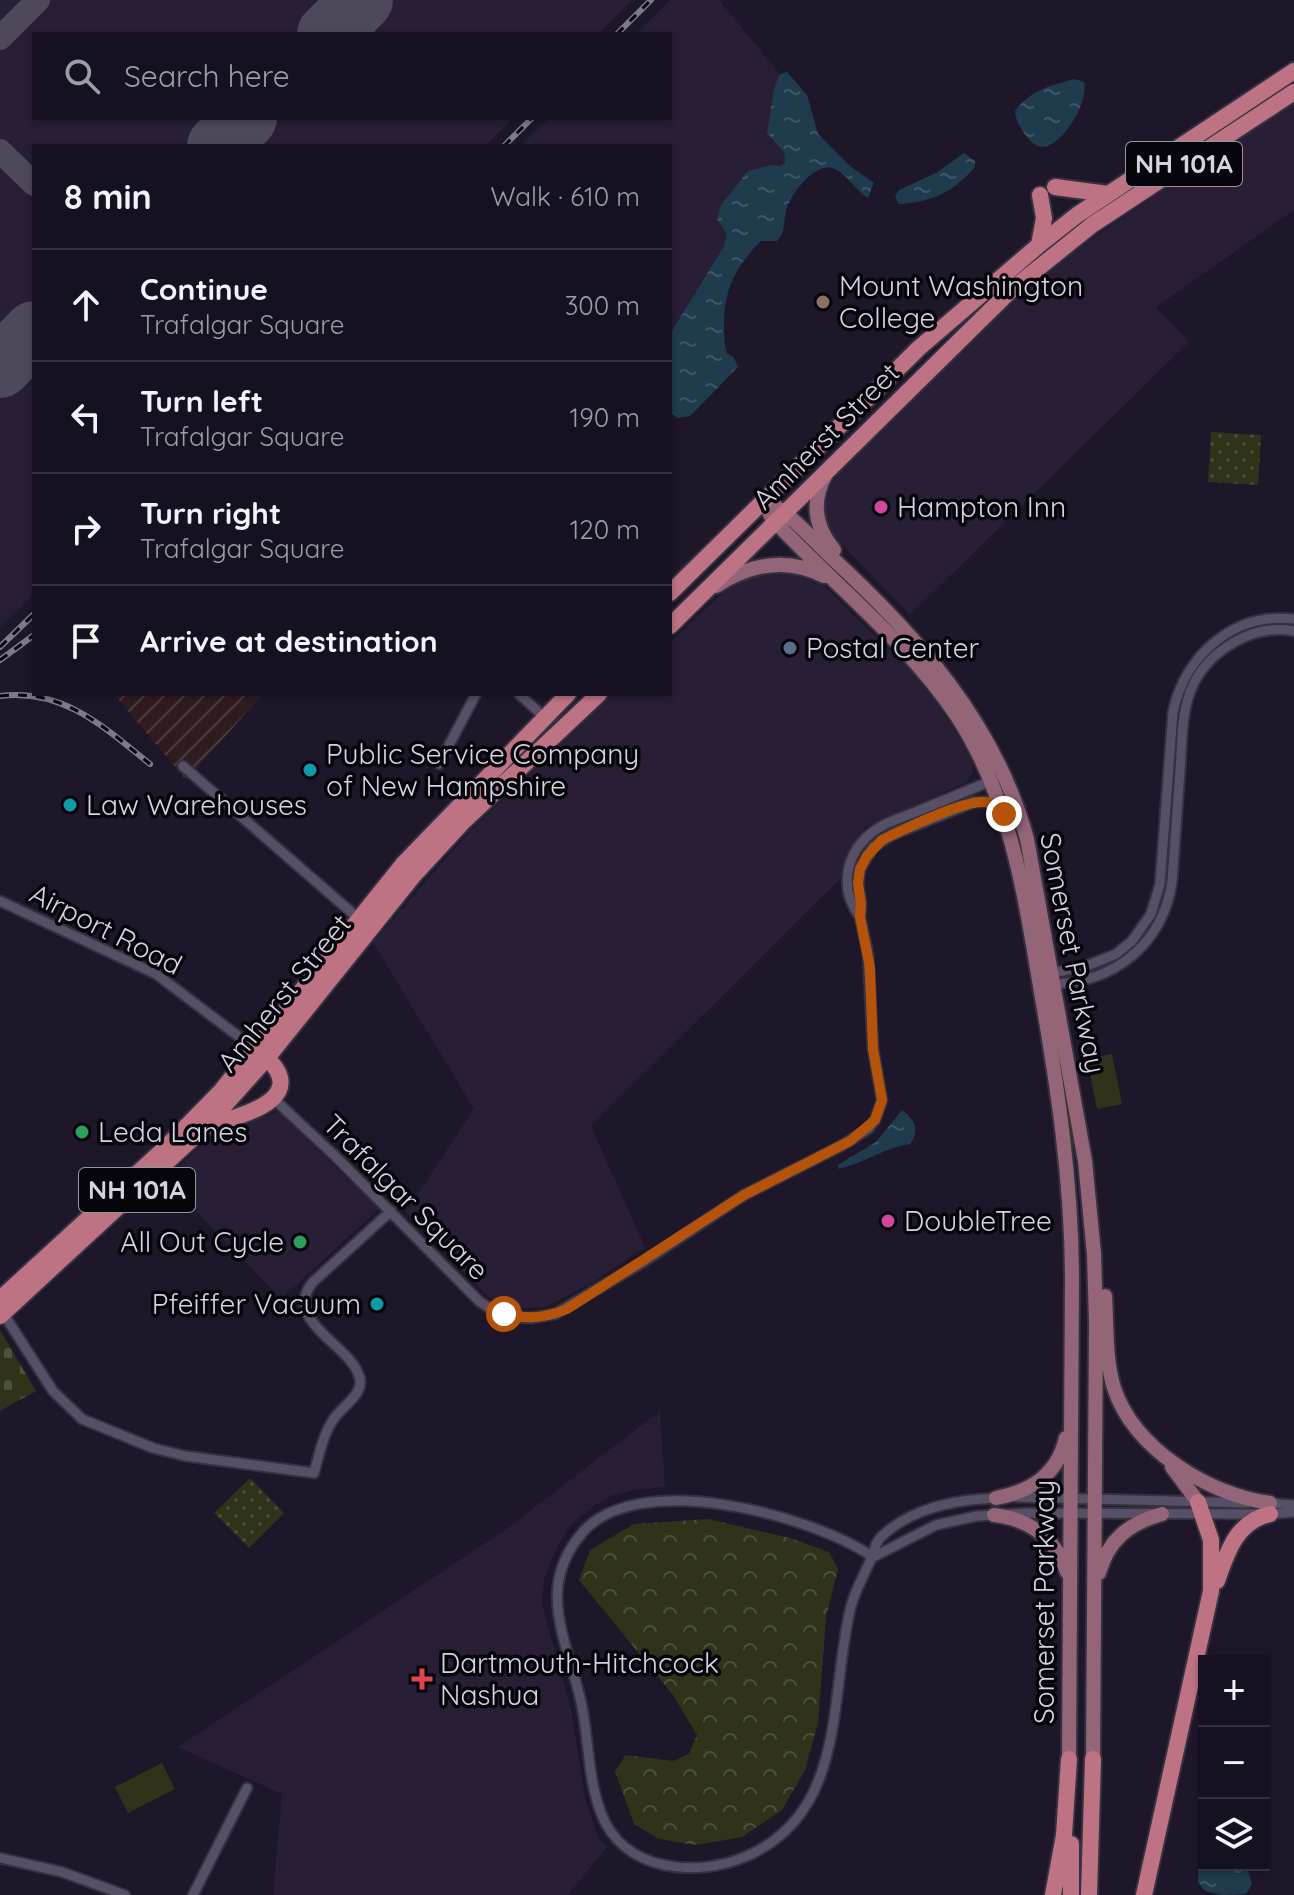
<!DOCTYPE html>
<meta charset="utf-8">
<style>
body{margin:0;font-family:Quicksand,sans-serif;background:#1f1a29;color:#f1f3f6}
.controls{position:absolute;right:24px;bottom:24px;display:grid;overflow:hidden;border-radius:0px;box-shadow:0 2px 6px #0004}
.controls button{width:72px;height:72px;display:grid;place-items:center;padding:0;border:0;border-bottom:2px solid #35313e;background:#161120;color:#f1f3f6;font:40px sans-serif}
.stop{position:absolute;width:24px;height:24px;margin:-18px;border:6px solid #b45309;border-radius:50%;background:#fff}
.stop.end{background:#b45309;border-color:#fff;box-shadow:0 2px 8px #0008}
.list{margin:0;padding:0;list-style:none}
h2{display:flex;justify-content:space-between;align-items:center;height:104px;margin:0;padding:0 32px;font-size:34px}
h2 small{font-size:26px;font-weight:400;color:#9e9da5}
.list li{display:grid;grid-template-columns:52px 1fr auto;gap:24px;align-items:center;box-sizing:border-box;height:112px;padding:0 32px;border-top:2px solid #35313e}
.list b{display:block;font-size:30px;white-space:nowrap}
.list p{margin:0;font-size:26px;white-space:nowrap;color:#9e9da5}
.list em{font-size:26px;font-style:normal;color:#9e9da5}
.icon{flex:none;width:44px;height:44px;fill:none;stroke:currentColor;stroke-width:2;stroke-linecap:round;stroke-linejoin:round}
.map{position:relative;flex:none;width:1294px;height:1895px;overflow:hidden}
.search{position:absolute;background:#161120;box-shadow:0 2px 6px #0004;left:32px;top:32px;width:640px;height:88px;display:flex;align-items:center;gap:20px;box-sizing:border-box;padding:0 28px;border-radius:0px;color:#9e9da5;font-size:30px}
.panel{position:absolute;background:#161120;box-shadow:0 2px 6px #0004;left:32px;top:144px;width:640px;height:552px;border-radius:0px}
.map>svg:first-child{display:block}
.built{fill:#281e36}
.industrial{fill:url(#industrial-furrows)}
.green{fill:url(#green-dots)}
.forest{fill:url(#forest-crowns)}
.cemetery{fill:url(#cemetery-stones)}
.pitch{fill:#303319}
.water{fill:url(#water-ripples)}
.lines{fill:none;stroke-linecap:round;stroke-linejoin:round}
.taxiway{stroke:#4e485a;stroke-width:24}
.runway{stroke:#4e485a;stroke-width:62}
.street-casing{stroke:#35313f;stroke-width:13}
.primary-casing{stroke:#35313f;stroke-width:18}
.highway-casing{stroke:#35313f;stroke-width:20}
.street{stroke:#574f66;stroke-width:9}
.primary{stroke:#946578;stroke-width:14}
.highway{stroke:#bd7384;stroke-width:16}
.rail-casing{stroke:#7f7a89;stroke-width:6}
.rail{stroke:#07050c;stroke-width:3;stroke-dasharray:9;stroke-linecap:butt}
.route{stroke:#b45309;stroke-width:10}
.education-dot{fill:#8d6e63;stroke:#07050c;stroke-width:3}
.hotel-dot{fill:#d1479c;stroke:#07050c;stroke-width:3}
.service-dot{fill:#5c6f8a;stroke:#07050c;stroke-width:3}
.culture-dot{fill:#0f9aa8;stroke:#07050c;stroke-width:3}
.leisure-dot{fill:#2e9e5b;stroke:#07050c;stroke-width:3}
.health-dot{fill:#e0444e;stroke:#07050c;stroke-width:3}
.labels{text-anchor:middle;stroke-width:7;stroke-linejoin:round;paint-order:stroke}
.shield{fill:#07050c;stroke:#9894a0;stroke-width:2}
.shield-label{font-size:26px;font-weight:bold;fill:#d6d2df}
.poi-label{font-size:28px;fill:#d6d2df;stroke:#07050c;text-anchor:start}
.street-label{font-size:28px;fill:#d6d2df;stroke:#07050c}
</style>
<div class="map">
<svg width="1294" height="1895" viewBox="0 0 1294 1895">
<defs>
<pattern id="industrial-furrows" width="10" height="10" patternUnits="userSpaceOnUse" patternTransform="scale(2)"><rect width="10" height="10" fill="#2f1c1f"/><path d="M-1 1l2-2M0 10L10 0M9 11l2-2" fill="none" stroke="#4c3c3f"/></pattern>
<pattern id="green-dots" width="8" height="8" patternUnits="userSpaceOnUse" patternTransform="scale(2)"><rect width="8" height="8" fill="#303319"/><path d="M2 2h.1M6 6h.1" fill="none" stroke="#4d503a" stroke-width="1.8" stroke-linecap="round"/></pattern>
<pattern id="forest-crowns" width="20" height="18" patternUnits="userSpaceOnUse" patternTransform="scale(2)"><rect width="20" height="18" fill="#303319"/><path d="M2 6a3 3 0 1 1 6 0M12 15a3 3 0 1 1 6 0" fill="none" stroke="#4d503a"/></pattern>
<pattern id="cemetery-stones" width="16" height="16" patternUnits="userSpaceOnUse" patternTransform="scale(2)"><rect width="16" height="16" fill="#303319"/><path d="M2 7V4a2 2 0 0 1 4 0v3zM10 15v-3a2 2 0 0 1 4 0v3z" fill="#4d503a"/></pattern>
<pattern id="water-ripples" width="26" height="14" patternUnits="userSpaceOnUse" patternTransform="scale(2)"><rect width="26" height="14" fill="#1e3c4e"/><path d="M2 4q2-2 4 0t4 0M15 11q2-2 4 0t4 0" fill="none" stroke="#3e5767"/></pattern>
</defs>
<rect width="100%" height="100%" fill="#1e172a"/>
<path class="built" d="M0 0H632L598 34H34V118H513L485 146H34V594L0 627Z
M670 0H719L780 74 774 88 767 133 784 152 785 163 780 166 772 165 724 227 727 234 724 246 670 334V146H520L549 118H670V34H635Z
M1294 102V210L1156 307 1189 342 910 615 830 532 825 514 826 494 838 472 1022 294 1084 244Z
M780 572 807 575 824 586 902 662 929 693 954 729 973 763V772L965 783 865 827 849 848 840 879 591 1126 645 1247 592 1283 546 1307 524 1308 497 1301 488 1297 406 1212 474 1109 373 942 469 832 613 694H670V642L731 585 744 578Z
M279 1112 379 1209 281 1299 166 1180 212 1134Z
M660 1411 665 1487 634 1490 610 1496 594 1506 574 1522 559 1543 544 1579 542 1605 571 1709 585 1798 598 1837 607 1847 568 1895H273L282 1794 178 1747 505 1530Z"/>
<path class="industrial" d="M114 694H263L186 780Z"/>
<path class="green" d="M1211 432 1261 435 1258 485 1208 482Z
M250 1478 284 1513 249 1548 214 1513Z"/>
<path class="forest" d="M708 1519 790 1538 829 1552 838 1569 826 1617 818 1723 805 1770 782 1810 742 1837 696 1845 659 1839 634 1824 615 1771 626 1755 673 1761 689 1754 697 1735 673 1695 579 1580 590 1550 634 1524Z"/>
<path class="cemetery" d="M0 1330 36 1391 0 1411Z"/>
<path class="pitch" d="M1112 1054 1122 1104 1097 1109 1087 1059Z
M162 1763 175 1789 128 1813 115 1787Z"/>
<path class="water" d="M787 72 807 95 818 134 850 166 874 183 868 198C856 191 848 175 835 169 815 160 790 195 786 211 783 224 786 231 777 241H761C728 274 721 301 725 346L727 353 734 358 738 367 690 416 677 418 670 412V334L724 246 727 234 717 219 721 205 748 171 772 165 780 166 785 163 784 152 767 133 774 88 780 74Z
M1074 79 1084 82C1090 101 1059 154 1038 146 1032 144 1028 138 1024 133 1019 125 1016 121 1015 111 1031 90 1049 86 1074 79Z
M964 153 975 161V167C953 192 933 202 899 204L895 197 899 190 936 173Z
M902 1110C915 1119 920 1131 910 1144 884 1148 864 1163 839 1169L838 1165 876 1142Z
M1204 1836V1865H1246L1252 1884 1246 1894 1223 1895 1205 1891 1198 1882 1200 1841Z"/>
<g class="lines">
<path class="taxiway" d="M0 38 38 0
M0 151 34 184"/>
<path class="runway" d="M328 34 362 0
M218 146 246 118
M0 367 34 332"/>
<defs>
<path id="street" d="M519 694 544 717
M439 764 476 694
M183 766 358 918
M0 901 156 974 258 1051
M860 917C840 891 844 857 869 835 881 824 898 819 913 813 940 802 967 791 993 780
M1049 974 1089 965 1116 954 1132 941 1151 914 1160 884 1173 712C1185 655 1234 612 1294 619
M1051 984C1114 983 1162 945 1172 882 1175 845 1177 808 1180 771 1182 745 1181 717 1190 692 1205 652 1252 623 1294 631
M274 1099 336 1157 480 1302 496 1312 513 1317 531 1318 555 1314 643 1262 744 1195 841 1146 868 1129 875 1120 882 1100 873 1049 868 954 860 917 861 904 858 883 860 869 873 847 892 835 974 802H989L1001 810
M3 1313 53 1391 82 1419 153 1448 185 1456 314 1473C319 1455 323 1435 333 1420 340 1409 352 1402 358 1391 361 1385 361 1379 358 1373 346 1343 282 1319 313 1282L391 1211
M1014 1497 1247 1503
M1266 1503 1294 1505
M873 1557C812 1515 637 1468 582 1533 533 1590 570 1645 582 1707 589 1742 588 1779 601 1813 623 1872 697 1878 747 1856 848 1812 829 1694 851 1606 856 1589 864 1575 871 1559 875 1551 874 1544 881 1537 912 1507 958 1499 999 1498
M873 1557 936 1525 977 1516 1027 1513 1270 1514 1294 1512
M0 1858 62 1872 125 1895
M193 1895 247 1788"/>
<path id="primary" d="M826 474C811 501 814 526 834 550
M763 500C789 511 809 536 829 555 916 635 995 722 1027 839L1085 1161 1094 1254 1096 1322 1093 1759
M763 500 772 518 784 531C842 591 910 646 957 716 1011 799 1025 897 1041 992 1058 1089 1072 1183 1072 1281L1069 1759
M716 586C750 564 787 557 824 576
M1105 1296C1107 1326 1105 1359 1114 1388 1134 1449 1209 1495 1270 1503
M1172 1467 1198 1502
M996 1498C1032 1491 1057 1475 1066 1438
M994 1515C1029 1519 1055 1538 1067 1572
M1099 1573C1108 1540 1129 1523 1162 1514"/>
<path id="highway" d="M1055 187 1108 194
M1039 245 1044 218 1040 195
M670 593 919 348 1039 245 1077 215 1294 71
M670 626 1011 290 1092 225 1294 92
M208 1126C237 1116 311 1101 267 1058
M0 1299 163 1150 221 1091 404 863 568 694
M0 1316 207 1125 267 1058 414 875 462 823 599 694
M1217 1581C1227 1552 1237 1521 1270 1514
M1071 1844V1895
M1053 1895 1064 1835 1069 1759
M1089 1895 1093 1759
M1144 1895 1211 1591V1540L1198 1502"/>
</defs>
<use href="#street" class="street-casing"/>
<use href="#primary" class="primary-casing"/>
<use href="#highway" class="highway-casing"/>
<use href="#street" class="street"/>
<use href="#primary" class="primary"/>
<use href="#highway" class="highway"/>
<defs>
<path id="rail" d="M617 34 651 0
M504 146 532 118
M0 647 34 614
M0 660 34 635
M0 696C63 688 104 727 150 764"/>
</defs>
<use href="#rail" class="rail-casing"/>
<use href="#rail" class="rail"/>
</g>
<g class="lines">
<path class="route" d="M504 1314C526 1320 546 1318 567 1309L744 1195 850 1141 875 1120 882 1100 873 1049 870 968 860 917 861 904 858 883 860 869 867 856 882 840C902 830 962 801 983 802 993 802 998 806 1004 814"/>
</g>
<circle class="education-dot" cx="823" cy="302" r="8"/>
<g class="hotel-dot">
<circle cx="881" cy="507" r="8"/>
<circle cx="888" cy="1221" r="8"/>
</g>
<circle class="service-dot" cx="790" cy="648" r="8"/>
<g class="culture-dot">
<circle cx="310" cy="770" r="8"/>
<circle cx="70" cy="805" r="8"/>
<circle cx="377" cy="1304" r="8"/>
</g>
<g class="leisure-dot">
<circle cx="82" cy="1132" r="8"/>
<circle cx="300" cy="1242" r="8"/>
</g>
<path class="health-dot" d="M418 1667h8v8h8v8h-8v8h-8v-8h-8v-8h8z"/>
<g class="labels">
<g class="shield">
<rect x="1126" y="142" width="116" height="44" rx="6"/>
<rect x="79" y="1168" width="116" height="44" rx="6"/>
</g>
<g class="shield-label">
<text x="1184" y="173">NH 101A</text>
<text x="137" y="1199">NH 101A</text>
</g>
<g class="poi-label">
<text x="839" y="296">Mount Washington<tspan x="839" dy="32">College</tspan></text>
<text x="897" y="517">Hampton Inn</text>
<text x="806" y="658">Postal Center</text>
<text x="326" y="764">Public Service Company<tspan x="326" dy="32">of New Hampshire</tspan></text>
<text x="86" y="815">Law Warehouses</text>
<text x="98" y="1142">Leda Lanes</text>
<text x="904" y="1231">DoubleTree</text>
<text x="284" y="1252" text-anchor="end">All Out Cycle</text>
<text x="361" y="1314" text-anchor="end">Pfeiffer Vacuum</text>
<text x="440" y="1673">Dartmouth-Hitchcock<tspan x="440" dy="32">Nashua</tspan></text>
</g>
<g class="street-label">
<text transform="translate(826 436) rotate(-45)" y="10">Amherst Street</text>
<text transform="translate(106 929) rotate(27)" y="10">Airport Road</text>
<text transform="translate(1073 953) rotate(79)" y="10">Somerset Parkway</text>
<text transform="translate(284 993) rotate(-51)" y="10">Amherst Street</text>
<text transform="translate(406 1197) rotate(45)" y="10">Trafalgar Square</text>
<text transform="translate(1044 1602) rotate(-90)" y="10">Somerset Parkway</text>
</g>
</g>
</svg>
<div class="controls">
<button>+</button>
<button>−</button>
<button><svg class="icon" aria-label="layers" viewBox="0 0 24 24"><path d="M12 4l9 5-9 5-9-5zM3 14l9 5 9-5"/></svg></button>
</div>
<div class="stop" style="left:504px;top:1314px"></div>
<div class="stop end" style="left:1004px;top:814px"></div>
<div class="search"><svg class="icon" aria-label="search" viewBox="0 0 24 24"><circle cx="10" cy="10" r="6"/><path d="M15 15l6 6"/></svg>Search here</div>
<section class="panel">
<h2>8 min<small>Walk · 610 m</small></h2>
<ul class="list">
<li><svg class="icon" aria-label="ahead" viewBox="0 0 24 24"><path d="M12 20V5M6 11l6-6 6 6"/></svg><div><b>Continue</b><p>Trafalgar Square</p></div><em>300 m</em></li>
<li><svg class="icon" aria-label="left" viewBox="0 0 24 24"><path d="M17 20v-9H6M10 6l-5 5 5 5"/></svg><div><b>Turn left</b><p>Trafalgar Square</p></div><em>190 m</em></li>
<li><svg class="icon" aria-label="right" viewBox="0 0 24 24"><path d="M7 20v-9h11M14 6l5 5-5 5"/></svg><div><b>Turn right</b><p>Trafalgar Square</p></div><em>120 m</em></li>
<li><svg class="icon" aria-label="arrive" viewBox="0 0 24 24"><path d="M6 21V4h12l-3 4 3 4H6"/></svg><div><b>Arrive at destination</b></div></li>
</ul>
</section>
</div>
